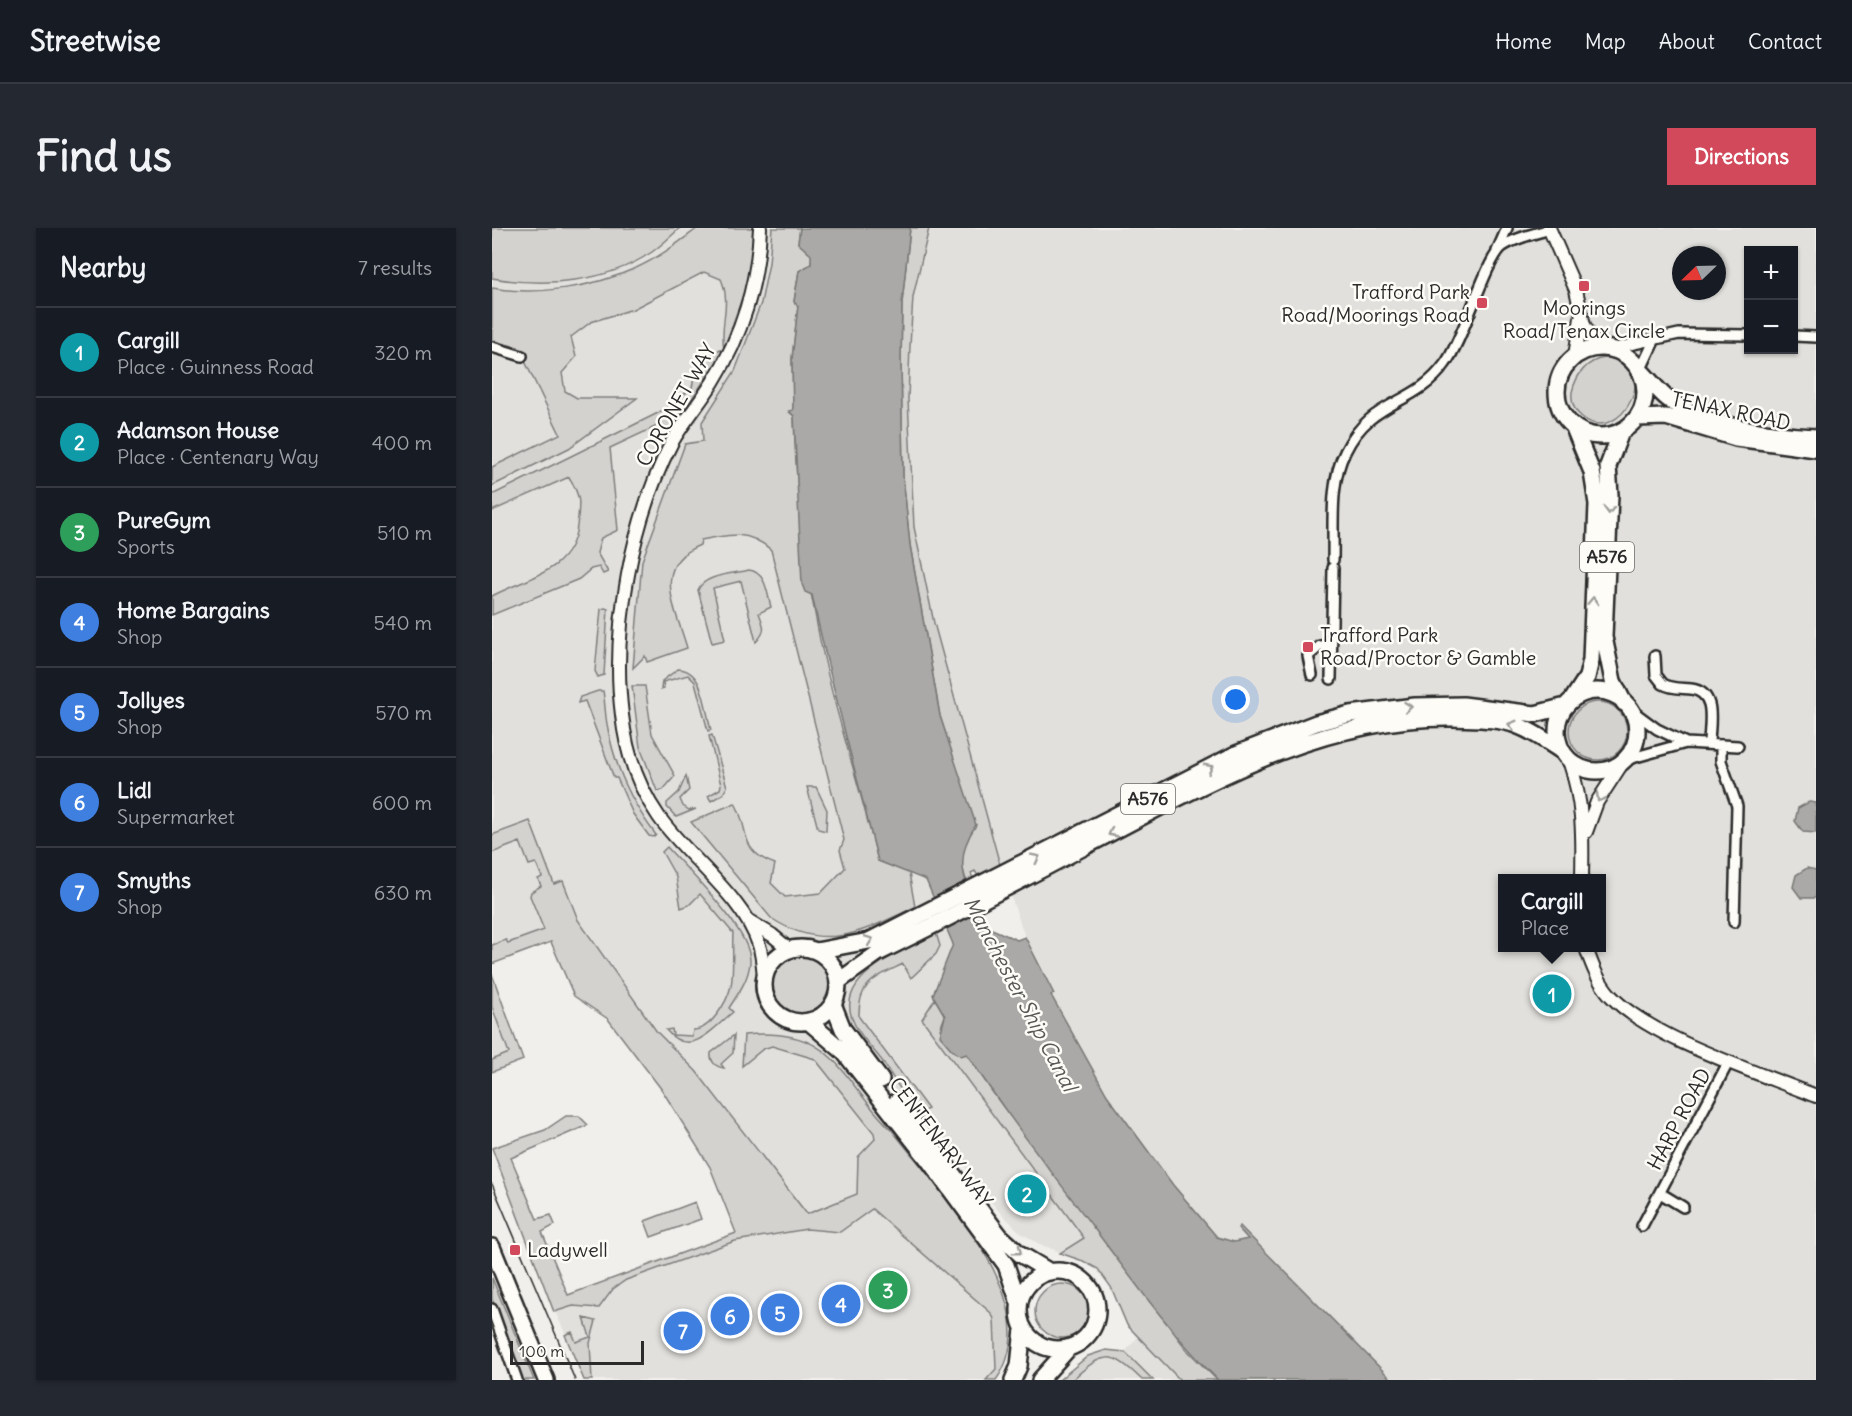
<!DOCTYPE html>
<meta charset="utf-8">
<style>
body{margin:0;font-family:Delius,sans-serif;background:#242831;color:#f1f3f6}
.controls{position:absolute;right:18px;top:18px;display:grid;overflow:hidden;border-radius:0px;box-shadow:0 2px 4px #0004}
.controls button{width:54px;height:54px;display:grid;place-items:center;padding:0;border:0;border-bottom:2px solid #363941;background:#171b24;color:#f1f3f6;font:30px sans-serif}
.compass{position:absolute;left:1180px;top:18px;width:54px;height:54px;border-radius:50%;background:#171b24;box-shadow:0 2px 4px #0004;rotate:247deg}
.scale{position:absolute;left:18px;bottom:15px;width:134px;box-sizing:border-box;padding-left:6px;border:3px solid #2b2b2b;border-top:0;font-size:16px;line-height:21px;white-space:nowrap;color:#2b2b2b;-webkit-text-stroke:4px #fdfcf7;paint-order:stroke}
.you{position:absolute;left:744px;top:472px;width:21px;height:21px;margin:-15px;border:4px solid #fff;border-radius:50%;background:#1a73e8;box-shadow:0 0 0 9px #1a73e833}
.badge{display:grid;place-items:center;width:39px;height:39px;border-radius:50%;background:#d1495b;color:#fff;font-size:20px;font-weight:700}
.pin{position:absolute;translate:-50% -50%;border:3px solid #fff;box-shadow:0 2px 6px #0006}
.popup{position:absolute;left:1006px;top:646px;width:108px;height:78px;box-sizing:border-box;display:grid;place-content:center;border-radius:0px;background:#171b24;filter:drop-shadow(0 2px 4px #0005);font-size:20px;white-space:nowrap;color:#9ea1a6}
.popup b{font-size:22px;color:#f1f3f6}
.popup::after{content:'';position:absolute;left:50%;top:100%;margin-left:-12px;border:12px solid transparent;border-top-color:#171b24}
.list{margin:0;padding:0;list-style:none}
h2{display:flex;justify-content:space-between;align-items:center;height:78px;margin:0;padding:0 24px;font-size:26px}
h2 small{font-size:20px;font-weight:400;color:#9ea1a6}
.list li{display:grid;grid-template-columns:39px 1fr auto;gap:18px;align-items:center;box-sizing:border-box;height:90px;padding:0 24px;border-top:2px solid #363941}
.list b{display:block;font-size:22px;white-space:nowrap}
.list p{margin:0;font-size:20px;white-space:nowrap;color:#9ea1a6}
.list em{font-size:20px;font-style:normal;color:#9ea1a6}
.map{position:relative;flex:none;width:1324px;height:1152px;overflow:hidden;border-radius:0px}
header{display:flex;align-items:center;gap:36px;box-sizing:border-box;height:84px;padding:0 30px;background:#171b24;border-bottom:2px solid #363941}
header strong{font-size:28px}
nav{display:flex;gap:33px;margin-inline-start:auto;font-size:21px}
.intro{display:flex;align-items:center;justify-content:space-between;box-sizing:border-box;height:144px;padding:0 36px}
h1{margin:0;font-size:42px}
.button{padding:15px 27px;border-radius:0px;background:#d1495b;color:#fff;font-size:21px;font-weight:700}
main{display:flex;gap:36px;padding:0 36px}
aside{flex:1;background:#171b24;border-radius:0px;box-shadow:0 2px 4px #0004}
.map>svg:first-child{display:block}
.built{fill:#e1e0dc;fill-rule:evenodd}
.green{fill:#d3d2cf;stroke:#7f7e7d;stroke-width:1.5}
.water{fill:#aaa9a7;stroke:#777775;stroke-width:1.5}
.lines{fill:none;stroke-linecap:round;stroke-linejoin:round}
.minor-casing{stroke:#2b2b2b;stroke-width:14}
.tertiary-casing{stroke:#2b2b2b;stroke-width:16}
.primary-casing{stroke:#2b2b2b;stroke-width:20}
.minor{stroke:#fdfcf7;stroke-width:9}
.tertiary{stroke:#fdfcf7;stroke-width:12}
.primary{stroke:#fdfcf7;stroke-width:15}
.tram{stroke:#2b2b2b;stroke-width:1.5}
.oneway{stroke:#9e9e9b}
.poi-dot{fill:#d1495b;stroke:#fdfcf7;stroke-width:2}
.labels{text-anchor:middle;stroke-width:5;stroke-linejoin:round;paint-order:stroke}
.shield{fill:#fdfcf7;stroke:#6a6a68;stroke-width:1.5}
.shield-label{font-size:18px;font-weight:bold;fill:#2b2b2b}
.poi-label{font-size:20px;fill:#2b2b2b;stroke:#fdfcf7;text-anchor:start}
.street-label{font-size:20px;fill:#2b2b2b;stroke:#fdfcf7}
.water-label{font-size:21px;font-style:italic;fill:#575756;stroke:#fdfcf7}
</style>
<header>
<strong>Streetwise</strong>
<nav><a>Home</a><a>Map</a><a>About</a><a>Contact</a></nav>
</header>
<div class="intro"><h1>Find us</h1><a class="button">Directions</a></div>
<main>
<aside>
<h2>Nearby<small>7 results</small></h2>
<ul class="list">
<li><span class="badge" style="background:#0f9aa8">1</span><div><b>Cargill</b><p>Place · Guinness Road</p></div><em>320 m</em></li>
<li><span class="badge" style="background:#0f9aa8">2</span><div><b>Adamson House</b><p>Place · Centenary Way</p></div><em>400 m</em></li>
<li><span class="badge" style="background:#2e9e5b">3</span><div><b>PureGym</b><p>Sports</p></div><em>510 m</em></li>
<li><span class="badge" style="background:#3f7fe0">4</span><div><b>Home Bargains</b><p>Shop</p></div><em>540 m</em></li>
<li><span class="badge" style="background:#3f7fe0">5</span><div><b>Jollyes</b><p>Shop</p></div><em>570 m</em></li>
<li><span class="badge" style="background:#3f7fe0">6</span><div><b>Lidl</b><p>Supermarket</p></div><em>600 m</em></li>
<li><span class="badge" style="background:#3f7fe0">7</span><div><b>Smyths</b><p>Shop</p></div><em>630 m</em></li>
</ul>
</aside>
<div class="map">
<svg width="1324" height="1152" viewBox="0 0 1324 1152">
<rect width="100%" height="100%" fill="#f0efeb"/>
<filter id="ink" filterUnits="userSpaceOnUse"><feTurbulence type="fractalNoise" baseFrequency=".0167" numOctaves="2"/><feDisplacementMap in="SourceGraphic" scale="12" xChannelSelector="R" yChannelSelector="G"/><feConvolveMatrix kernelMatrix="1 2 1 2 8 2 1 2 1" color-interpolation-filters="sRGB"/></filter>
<g filter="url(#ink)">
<path class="built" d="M0 0H308L306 15 320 367 339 460 364 542 386 633 434 652 461 716 441 767 474 825 695 1122 726 1152H567L596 1128 614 1122 633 1124 645 1110 630 1088 619 1059 606 1041 591 1033 547 1016 529 1005 505 981 427 878 383 911 365 966 315 986 204 843 165 804 97 707 52 702 15 715 14 712 0 717Z
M437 0H1324V1152H900L749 998 756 1011 742 1014 725 1009 681 958 615 867 595 835 558 767 561 766 533 709 508 637 442 395 422 299 416 171 421 69ZM1256 22H1302V122H1256ZM1189 27H1225V63H1189ZM1010 650H1110V720H1010Z
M0 779 17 826 0 832Z
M382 979 504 1085 507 1142 498 1152H95L59 1075 155 1036 244 1005 315 1001 348 1004Z"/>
<path class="green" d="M0 0H188C179 8 170 17 160 24 114 55 53 59 0 50Z
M206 0H263L256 53 232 121C227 96 240 76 229 51L212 44 141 81 99 94 79 109 84 129 70 145 73 163 85 170H145L77 220 0 258V239L68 206 26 119 0 113V60C46 68 102 59 144 40 167 30 187 14 206 0Z
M280 0H308L306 15 320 27 319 36 307 43 302 73 306 78 300 131 301 182 297 184 302 188C304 278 317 372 339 460 354 518 372 575 386 633L417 645 423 679C372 703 333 726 279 690L199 594 243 575C259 603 245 622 283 636L279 655 293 669 329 665 353 640 348 622 352 612 279 322C257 302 237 306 209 312L208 317C158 337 184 381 195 420L155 434 153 428 141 440 150 333 193 216 211 213 210 194 243 143 269 75 277 35Z
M418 0H437L421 69 418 118 416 171 422 299 442 395 508 637 486 648 483 643 479 645 481 651 475 654C466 632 470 618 483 597L448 488 418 317 411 248 409 135 410 75Z
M228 121 231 125 178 203 169 196 118 220 126 302 109 310 105 325 116 344 111 346 107 339 99 341 87 351 0 387V368C35 349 79 345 85 298 88 274 89 269 77 249L0 283V267L166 185 200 160 204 138Z
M1113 130C1175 132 1128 221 1090 189 1082 183 1079 174 1080 164 1084 147 1095 132 1113 130Z
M257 342C274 344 275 365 279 379L267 385C272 398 275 403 264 414L249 353 221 360 233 412 220 415 206 362C212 346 243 346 257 342Z
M113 380 116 381 112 447 106 449 103 443 109 381Z
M186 441C212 441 213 481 219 502L216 503 203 454 196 447 171 454 172 460 169 461 170 453Z
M140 458H153L160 506 183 548 171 562 165 563 148 519Z
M106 463H111C113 474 113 485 115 496 122 537 139 574 164 607L162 609 157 608 141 586 125 550H122L93 473 86 475 88 469Z
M1077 503a29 29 0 1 1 58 0a29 29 0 1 1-58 0Z
M220 507 235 559 231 566 219 573 216 568 228 561 229 557 217 508Z
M194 548 197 562 188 571 191 578 197 582 204 581 184 589 175 579V575L187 564Z
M315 559H324L335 582 334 603 326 601Z
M38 593 62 656 71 653 86 692 165 804 204 843 315 986 365 966 366 929 383 911 382 905 323 831 280 818 271 821 250 838 252 807C346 798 345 849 400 902 444 960 560 1075 504 1152H494L504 1141 502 1091 499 1085 380 981 348 1004 315 1001 243 1013 134 1052 121 1061 107 1080 81 1078 62 1084 0 920 53 902 74 888H87L96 897 19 930 45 991 59 987 63 997 50 1004 76 1067 244 1005 218 939 170 862 116 791 82 768 59 714 0 736V717L14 712 16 715 52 702 38 668 39 664 49 658 46 651 50 649 44 635 37 637 28 614 0 625V607Z
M175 619C197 644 260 703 258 734 257 751 246 766 237 780L241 784C219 802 198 831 174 802L180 801 181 807 200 808 201 802C219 802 235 774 239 758 242 742 240 722 241 705L208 666 197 677 189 680 184 649 170 624Z
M444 705 448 718 444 726 419 750 411 736C383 750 366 754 367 789L436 881 432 883C415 876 401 849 391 834 382 822 370 810 363 797 337 749 412 723 444 705Z
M279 756a30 30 0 1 1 60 0a30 30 0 1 1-60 0Z
M0 746 31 832 0 844V832L17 825 0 779Z
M443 771 453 788 448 801 474 825 504 869 695 1122 725 1152H688L635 1097 619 1059 606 1041 591 1033 568 1025 592 1010 430 791Z
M242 807 241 825 229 836 232 840C223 839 218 833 219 825Z
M203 974 209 991 159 1009 153 993Z
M0 1050 42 1152H30L0 1071Z
M543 1083a27 27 0 1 1 54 0a27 27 0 1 1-54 0Z
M92 1090 104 1093 98 1115 100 1152H92L73 1107 80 1104 84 1114 98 1109Z
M614 1122 633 1124 661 1152H650C620 1122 611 1123 580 1152H567L596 1128Z"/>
<path class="water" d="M308 0H418L410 75 409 135 411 248 418 317 448 488 484 597C457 637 477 659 493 698L525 712 533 709 562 766 559 767 615 867 681 957 725 1009 742 1014 756 1011 746 1000 748 998 900 1152H726C679 1106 641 1052 601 999 558 942 514 886 475 826L469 828 460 822 448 808 453 788 441 767 461 716 434 652 386 633C364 544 339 457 320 367L313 364 310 356 302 188 297 183 301 182 300 131 306 78 302 74 307 43 319 36V27L306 15Z
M1317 574 1324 575V605L1311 604 1303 593 1306 580Z
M1315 640 1324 642V670H1309L1301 659 1304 647Z"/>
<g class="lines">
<defs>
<path id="minor" d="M1005 23 1015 0
M1302 108 1324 109
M0 119 30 128
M1119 121 1187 106 1256 107
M1149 141 1163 111
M841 332C842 298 837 255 853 224 879 170 922 179 953 136 972 111 994 30 1011 18 1025 9 1042 6 1058 1
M1163 428 1164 447 1171 456C1180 461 1189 460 1199 461 1226 464 1217 497 1217 516
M820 447 816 428 828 418 839 417
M839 451 841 340
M1138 481 1165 501 1194 515
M1229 517V533L1245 578 1242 694
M1133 532 1194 515 1246 518
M1168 965 1191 979
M1150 998 1237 833
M0 1081 25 1152"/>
<path id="tertiary" d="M268 0C266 54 250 108 221 154 208 175 192 193 180 214 140 291 119 401 130 487 134 524 146 559 167 589 196 630 251 668 267 717 270 726 271 738 272 748
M1057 0 1084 62 1092 97 1101 112 1112 120
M1083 128 1089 90
M1077 532C1091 574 1091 606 1090 650
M1094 604 1105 574 1131 534
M257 693 280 707 298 722
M1094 720C1100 737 1106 754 1119 768 1159 811 1268 845 1324 868"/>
<path id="primary" d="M1065 164a44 44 0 1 1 88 0a44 44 0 1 1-88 0Z
M1150 144C1158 152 1166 163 1176 171 1210 198 1281 207 1324 209
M1145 190 1174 189 1244 210 1324 221
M1129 204 1116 238 1118 267 1112 409 1121 453 1132 475
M1065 503a40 40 0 1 1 80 0a40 40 0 1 1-80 0Z
M1080 472 1095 449 1099 432 1105 276 1100 244 1082 200
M272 757a37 37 0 1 1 74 0a37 37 0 1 1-74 0Z
M324 723 377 713 744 526 824 495 858 486 923 478 971 477 1043 486 1074 478
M347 753 386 725C455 691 524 655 592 619 708 559 826 488 961 490 981 491 1005 490 1024 497 1041 503 1056 514 1071 524
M341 776 351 801 389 852
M316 793 352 824 436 931 514 1037 527 1075
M405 873 508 1008 528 1026 558 1044
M0 1019 54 1152
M527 1082a39 39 0 1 1 78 0a39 39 0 1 1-78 0Z
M521 1152 527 1138 531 1101
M548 1152 576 1121"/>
</defs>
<use href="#minor" class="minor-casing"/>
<use href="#tertiary" class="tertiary-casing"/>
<use href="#primary" class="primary-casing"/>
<use href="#minor" class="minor"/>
<use href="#tertiary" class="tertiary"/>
<use href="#primary" class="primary"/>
<path class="tram" d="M0 956 83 1152"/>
</g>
<defs><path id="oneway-chevron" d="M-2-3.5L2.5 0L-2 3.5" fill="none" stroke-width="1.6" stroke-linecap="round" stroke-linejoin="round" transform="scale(1.5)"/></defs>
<g class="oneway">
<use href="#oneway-chevron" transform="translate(1117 282) rotate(92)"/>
<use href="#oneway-chevron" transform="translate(1101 373) rotate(-88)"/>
<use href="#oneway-chevron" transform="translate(916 479) rotate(-6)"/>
<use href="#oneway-chevron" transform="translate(1020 497) rotate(-164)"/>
<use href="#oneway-chevron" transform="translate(717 540) rotate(-27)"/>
<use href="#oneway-chevron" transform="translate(1108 570) rotate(120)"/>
<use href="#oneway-chevron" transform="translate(620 605) rotate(152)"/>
<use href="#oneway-chevron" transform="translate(544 630) rotate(-27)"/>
<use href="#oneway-chevron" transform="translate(377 712) rotate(-21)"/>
<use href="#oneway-chevron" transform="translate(526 1023) rotate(38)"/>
</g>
</g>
<g class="poi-dot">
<rect x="1086" y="52" width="12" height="12" rx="3"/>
<rect x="984" y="69" width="12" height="12" rx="3"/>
<rect x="810" y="413" width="12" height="12" rx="3"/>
<rect x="17" y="1016" width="12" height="12" rx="3"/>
</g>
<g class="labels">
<g class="shield">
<rect x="1088" y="314" width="54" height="30" rx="4.5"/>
<rect x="629" y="556" width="54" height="30" rx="4.5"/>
</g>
<g class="shield-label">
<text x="1115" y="335">A576</text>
<text x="656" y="577">A576</text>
</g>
<g class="poi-label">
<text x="978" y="71" text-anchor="end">Trafford Park<tspan x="978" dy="23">Road/Moorings Road</tspan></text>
<text x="1092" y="87" text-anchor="middle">Moorings<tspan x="1092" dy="23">Road/Tenax Circle</tspan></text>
<text x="828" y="414">Trafford Park<tspan x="828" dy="23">Road/Proctor &amp; Gamble</tspan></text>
<text x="35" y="1029">Ladywell</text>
</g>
<g class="street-label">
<text transform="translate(184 177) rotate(-60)" y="7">CORONET WAY</text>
<text transform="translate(1239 183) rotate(12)" y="7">TENAX ROAD</text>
<text transform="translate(1187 891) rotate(-62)" y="7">HARP ROAD</text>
<text transform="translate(449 914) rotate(53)" y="7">CENTENARY WAY</text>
</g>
<g class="water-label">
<text transform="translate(528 766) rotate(62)" y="7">Manchester Ship Canal</text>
</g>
</g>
</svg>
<div class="controls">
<button>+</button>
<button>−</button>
</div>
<svg class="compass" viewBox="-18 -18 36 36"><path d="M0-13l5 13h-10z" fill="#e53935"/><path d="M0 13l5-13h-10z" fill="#9ea1a6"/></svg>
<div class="scale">100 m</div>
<div class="you"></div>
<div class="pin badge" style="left:1060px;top:766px;background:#0f9aa8">1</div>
<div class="popup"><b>Cargill</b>Place</div>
<div class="pin badge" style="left:535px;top:966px;background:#0f9aa8">2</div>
<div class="pin badge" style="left:396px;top:1062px;background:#2e9e5b">3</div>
<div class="pin badge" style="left:349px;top:1076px;background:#3f7fe0">4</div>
<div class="pin badge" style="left:288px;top:1085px;background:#3f7fe0">5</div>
<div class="pin badge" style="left:238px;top:1088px;background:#3f7fe0">6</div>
<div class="pin badge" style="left:191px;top:1103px;background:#3f7fe0">7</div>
</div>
</main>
